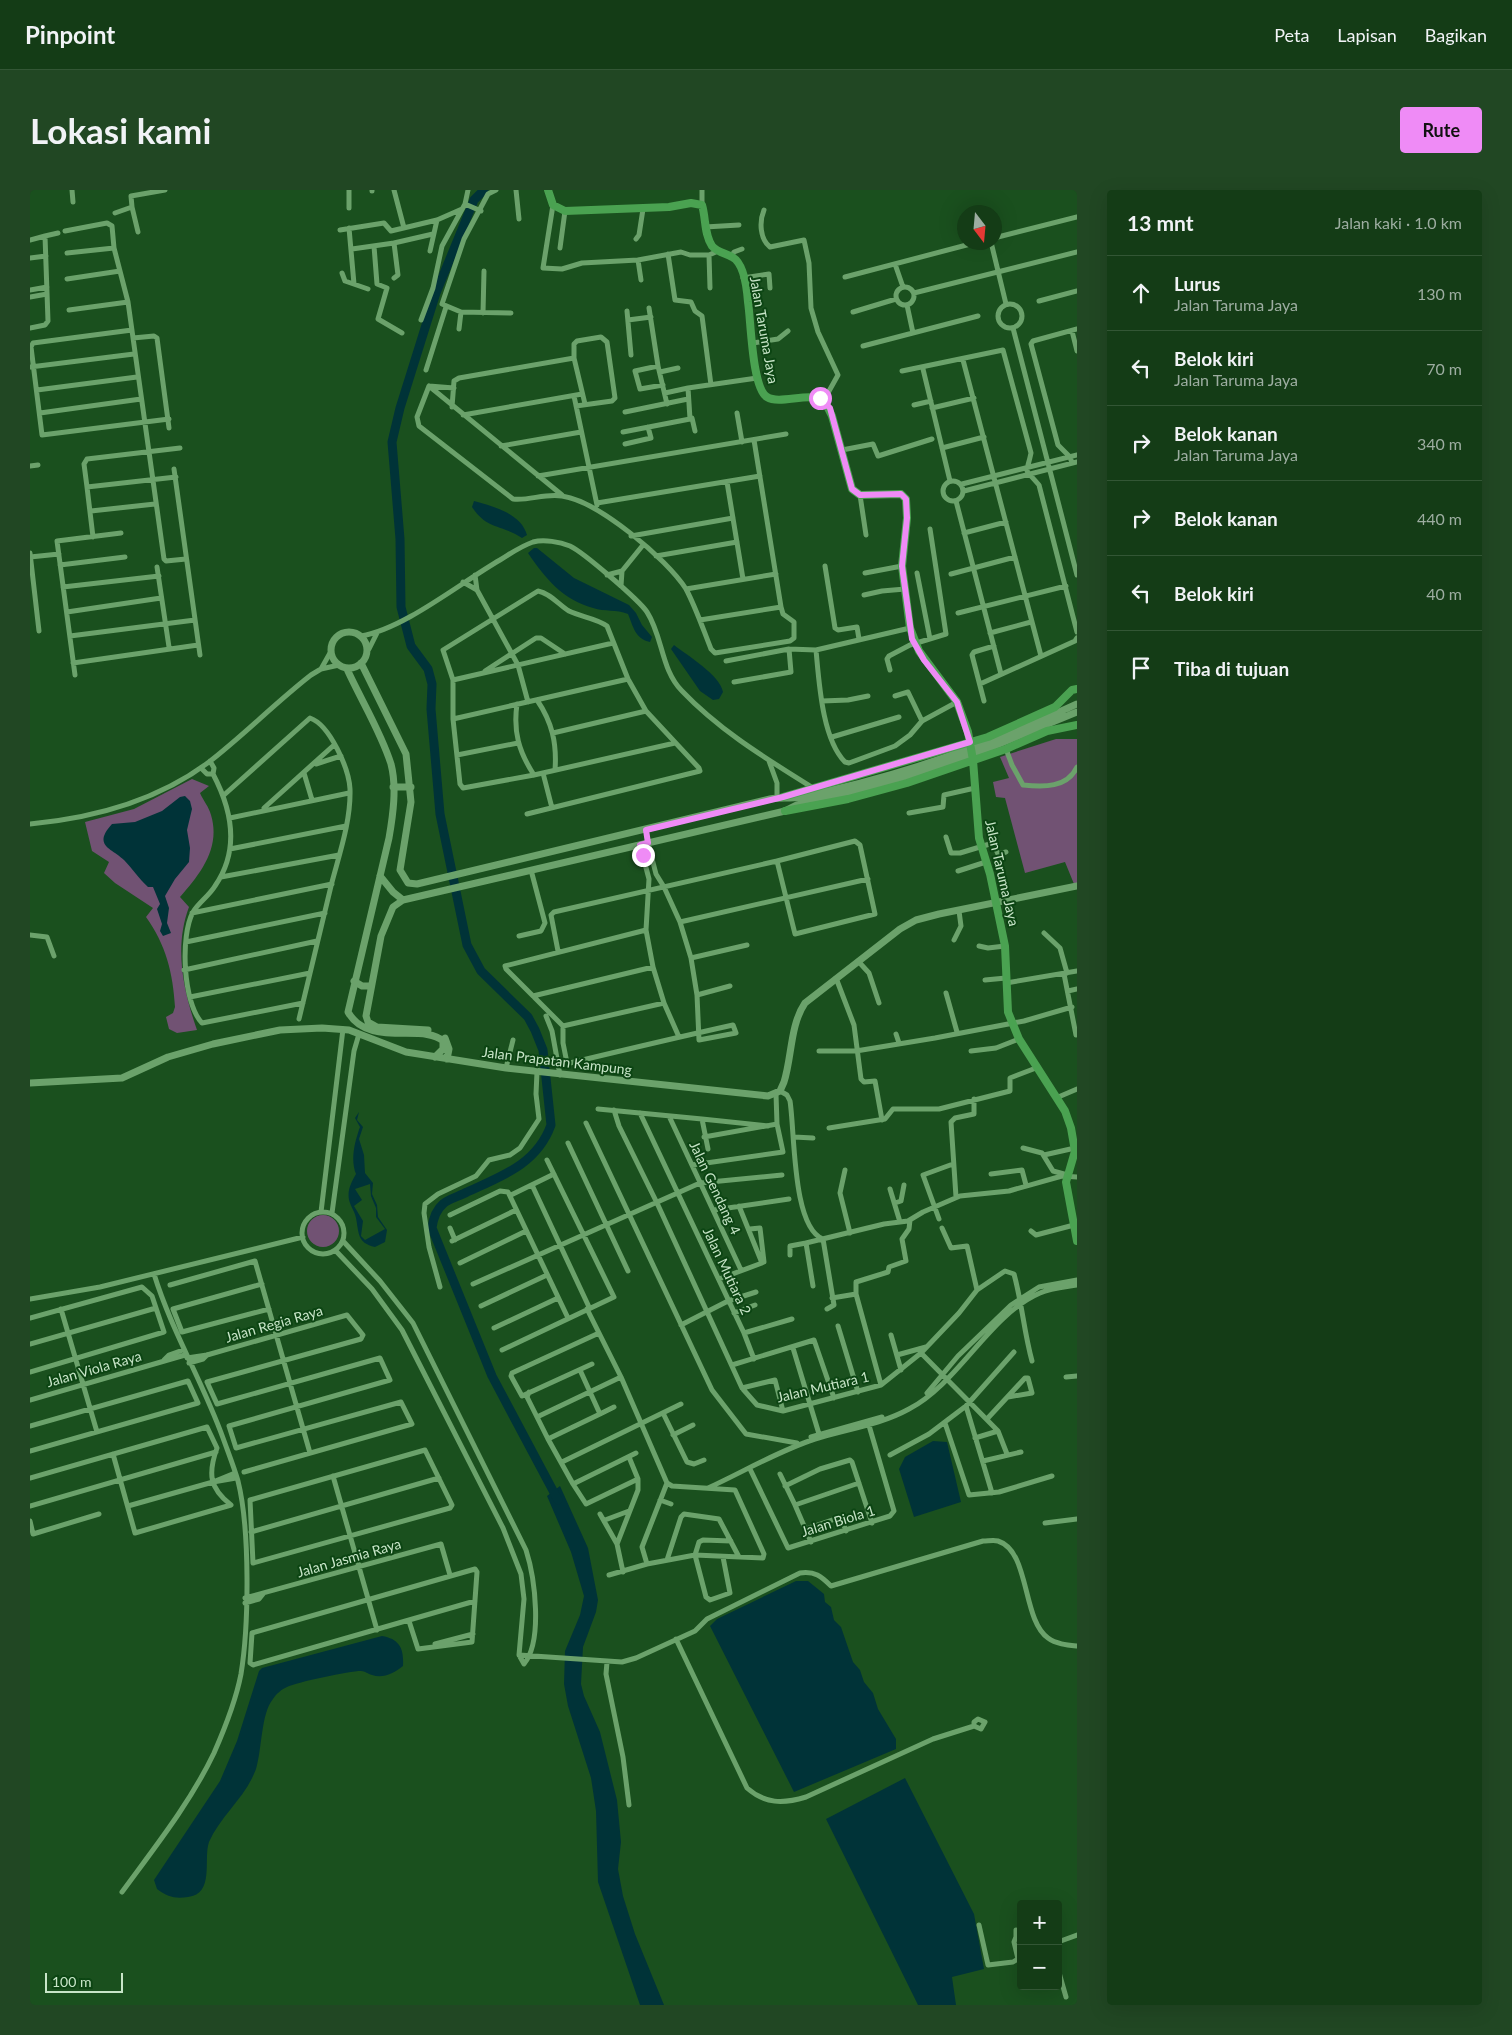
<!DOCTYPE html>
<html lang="id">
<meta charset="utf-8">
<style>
body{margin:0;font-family:Lato,sans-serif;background:#214723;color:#f1f3f6}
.controls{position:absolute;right:15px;bottom:15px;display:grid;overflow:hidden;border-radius:5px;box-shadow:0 5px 20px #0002}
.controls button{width:45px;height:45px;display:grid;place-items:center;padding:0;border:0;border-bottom:1px solid #335635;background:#143c16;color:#f1f3f6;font:25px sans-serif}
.compass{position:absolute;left:927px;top:15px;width:45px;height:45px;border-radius:50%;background:#143c16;box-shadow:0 5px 20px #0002;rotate:164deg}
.scale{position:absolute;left:15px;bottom:12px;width:78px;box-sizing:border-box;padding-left:5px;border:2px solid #c8e5c8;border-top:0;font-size:14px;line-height:18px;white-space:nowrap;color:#c8e5c8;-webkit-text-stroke:4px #0c4513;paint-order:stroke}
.stop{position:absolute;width:15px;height:15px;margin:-11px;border:4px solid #ef8bf6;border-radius:50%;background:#fff}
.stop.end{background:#ef8bf6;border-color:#fff;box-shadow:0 1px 5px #0008}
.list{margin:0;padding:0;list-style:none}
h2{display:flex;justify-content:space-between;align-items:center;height:65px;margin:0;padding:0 20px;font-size:21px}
h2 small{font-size:16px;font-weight:400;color:#9dada1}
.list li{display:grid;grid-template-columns:32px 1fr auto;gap:15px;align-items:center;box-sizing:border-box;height:75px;padding:0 20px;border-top:1px solid #335635}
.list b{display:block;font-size:19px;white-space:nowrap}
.list p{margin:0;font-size:16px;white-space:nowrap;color:#9dada1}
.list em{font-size:16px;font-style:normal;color:#9dada1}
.icon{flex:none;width:28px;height:28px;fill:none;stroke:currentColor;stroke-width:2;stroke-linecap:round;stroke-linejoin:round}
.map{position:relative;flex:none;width:1047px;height:1815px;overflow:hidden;border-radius:5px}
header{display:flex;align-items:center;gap:30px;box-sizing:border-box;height:70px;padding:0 25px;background:#143c16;border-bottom:1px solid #335635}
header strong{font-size:24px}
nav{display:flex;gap:28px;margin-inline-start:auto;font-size:18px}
.intro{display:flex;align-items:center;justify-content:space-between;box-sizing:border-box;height:120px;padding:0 30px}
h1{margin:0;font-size:35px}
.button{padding:12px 22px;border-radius:5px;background:#ef8bf6;color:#111;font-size:18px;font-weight:700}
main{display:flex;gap:30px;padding:0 30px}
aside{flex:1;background:#143c16;border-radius:5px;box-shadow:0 5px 20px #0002}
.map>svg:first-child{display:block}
.green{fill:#715273}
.water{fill:#003338;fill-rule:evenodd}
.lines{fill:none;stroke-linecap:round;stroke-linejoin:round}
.river{stroke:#003338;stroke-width:9}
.street{stroke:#6ba26b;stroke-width:5}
.secondary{stroke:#6ba26b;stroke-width:7}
.primary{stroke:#4aa251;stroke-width:8}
.route{stroke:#ef8bf6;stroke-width:6}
.labels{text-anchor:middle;stroke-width:4;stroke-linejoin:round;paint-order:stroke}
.street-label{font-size:14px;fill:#c8e5c8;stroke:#0c4513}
</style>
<header>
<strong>Pinpoint</strong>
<nav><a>Peta</a><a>Lapisan</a><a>Bagikan</a></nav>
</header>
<div class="intro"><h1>Lokasi kami</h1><a class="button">Rute</a></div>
<main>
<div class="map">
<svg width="1047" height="1815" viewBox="0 0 1047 1815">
<rect width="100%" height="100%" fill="#1a501e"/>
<path class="green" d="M1026 549H1047V693L1044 694 1035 672 995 683 975 608 966 607 963 592 979 588 970 567Z
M162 589 179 596 170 603C173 610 179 617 181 625 191 658 170 684 150 707L159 717C144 757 153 800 167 840L147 843 139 839 136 827 143 823 145 817C143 783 136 755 116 727L123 718 85 693 74 683 79 672 62 661 55 632 104 619Z
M277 1041a16 16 0 1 1 32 0a16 16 0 1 1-32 0Z"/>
<path class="water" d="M444 311C462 316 491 323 497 345L492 348C471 334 457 340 442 317Z
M504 358H507L544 388 599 415 606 423 612 435 622 447 620 452C605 449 603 436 598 424 586 419 575 422 563 418 533 410 515 388 498 363Z
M644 455C658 466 690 485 693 502L689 509 683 510 670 501 641 459Z
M155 606 160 611 162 619 157 640 160 658 159 672 145 689 135 706 139 718 137 733 141 743 133 746 130 741 132 734 127 719 130 714 123 697H118C109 689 102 678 94 670 82 658 62 656 82 634L105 632 132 621 150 607Z
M329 922 327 930 333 937 329 949 334 965 335 983 343 993 342 1004 347 1015 348 1027 357 1040 355 1052 345 1057C327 1053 329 1043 326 1028 325 1022 322 1019 320 1013 316 1002 321 993 326 984 320 969 325 951 330 937L325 928ZM340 994 341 1006 346 1018V1027L355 1039 335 1050 331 1046 333 1031 324 1016 332 1010 325 999Z
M903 1251 917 1252 931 1312 884 1327 869 1279 875 1267Z
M530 1296 558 1358 568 1410 566 1422 553 1457 551 1494 554 1506 570 1542 587 1610 591 1652 588 1679 593 1706 605 1744 634 1815H610L568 1692 566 1621 561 1588 538 1516 534 1494 535 1461 550 1425 554 1406 541 1362 517 1306Z
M766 1391H778L794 1404 795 1412 801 1417 804 1430 811 1437 823 1472 830 1480 834 1492 843 1503 848 1519 866 1549V1559L764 1602 680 1436 687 1429Z
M352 1446C370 1449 374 1459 373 1476 364 1483 353 1489 342 1485 338 1484 335 1481 331 1481 320 1481 267 1492 257 1497 252 1499 246 1504 243 1509 231 1523 232 1560 226 1579 216 1607 191 1625 179 1652 173 1669 185 1704 158 1707 145 1709 138 1707 127 1699L124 1690 190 1591 207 1551 229 1481 232 1478Z
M875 1588 944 1724 954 1779 922 1787 926 1815H888L796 1629Z"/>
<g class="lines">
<path class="river" d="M454 0 444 10 406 103 370 218 362 252 370 349 371 417 381 456 398 479 402 494 401 519 410 624 437 755 451 781 498 827 505 840 513 860 521 935C507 974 472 986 437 1002 430 1006 418 1009 413 1014 406 1020 403 1030 402 1038L462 1186 528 1310"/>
<path class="street" d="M42 0 43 12
M364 0 374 38
M466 0 458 4 434 49 412 114 431 122 481 123
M486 0 489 29
M342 1V0
M435 14 451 21
M523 15 513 78 532 79 552 73 608 70
M672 15V0
M102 17 108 42
M319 18V0
M734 20C729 32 730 49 740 57L774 50 779 73 781 118 788 142 808 185 794 210
M85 23 102 17 101 6 135 0
M675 37 709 35
M319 38 324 94
M310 40 354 33 361 41 407 30 432 19
M35 41 77 33 82 36 84 58 98 112 134 369 136 371 156 369
M15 46 28 43
M964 48 1047 27
M606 49 609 45 613 19
M0 50 15 46 18 131 15 135 0 138
M961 52 976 114
M364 53 403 44
M344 56 347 94 357 98 348 129 372 143
M530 58 535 21
M322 59 364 53 368 85 364 88
M400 61 407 30
M37 63 84 58
M638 64 645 110 661 112 665 121 672 126 681 195
M679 65 680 98
M701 67 704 62 712 59
M0 68 16 66
M865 74 873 97
M312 83 315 91 338 99
M815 87 948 52
M713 88 739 84 740 98
M37 89 90 81
M611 90 608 70 651 62 660 65H679L688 61
M866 106a9 9 0 1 1 18 0a9 9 0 1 1-18 0Z
M0 100 17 97
M884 103 1047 62
M0 107 17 104
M1009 111 1047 101
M968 126a12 12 0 1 1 24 0a12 12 0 1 1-24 0Z
M877 115 883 143
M619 118 628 176
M39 120 98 112
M597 121 601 165
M823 122 866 109
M453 123 454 81
M391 130 403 98 412 56 435 14 438 0
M598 130 621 127
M983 138 1047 385
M429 139 431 122
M102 140 3 153 1 157 12 245 139 229
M1042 141 1047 161
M103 148 124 146 127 148 139 238
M723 153 748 149 758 141
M833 156 948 126
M933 170 1011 466
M0 177 104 164
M893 179 920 291
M396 180 416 117
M872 181 973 160 1001 263C996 287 993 276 1009 295L1047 442
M630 182 648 178
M633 195 610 199 605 181 628 176 637 214
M399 196 532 305
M424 198 399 196 387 227 389 236 483 309C499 311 515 303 532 306 568 311 637 369 656 399 666 418 673 439 681 459L685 463 760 451 764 448V432L753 424 751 417 724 250
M7 200 107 187
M635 203 658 198
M544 206 567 315
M884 215 901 211
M546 216 582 211 585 208 577 152 571 147 547 151 544 154V168L555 214
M422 217 424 191 429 188 544 168
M902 218 944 208
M595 222 658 209
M10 223 111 209
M707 223 712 252
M433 225 552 204
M662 228 665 241
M593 242 660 229 658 198 727 188
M595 254 621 248 618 237
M471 256 551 242
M912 258 954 247
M812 260 843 254 848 266 902 249
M1042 273 1040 267 1028 255 1001 154 1003 151 1047 139
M0 276 8 275
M144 279 170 465
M508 286 756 244
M913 301a10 10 0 1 1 20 0a10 10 0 1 1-20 0Z
M697 292 713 389
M932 294 1047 265
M57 297 54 274 57 269 150 258
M934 301 1047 272
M830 305 836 345
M926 311 971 484
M567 313 730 286
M61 321 125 314
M934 343 976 332
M601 346 703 328
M63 347 57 297 146 287
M0 363 9 441
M626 366 707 352
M0 367 29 364
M30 375 95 367
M795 376 805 438 808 440 827 437 829 449
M127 377 139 457
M835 383 872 376
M887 383 900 449
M921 384 985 367
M445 385 447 400 488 475 498 512
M577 385 592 381 613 355
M433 392 447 400
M591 396 592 381
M33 397 129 386
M656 399 746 384
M834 405 852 401 875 399
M37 422 131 408
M928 423 1036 396
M670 430 751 417
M960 443 1001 432
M40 446 165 430
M331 446C374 439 430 393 470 370 480 364 491 356 503 352 514 349 530 352 540 356 553 362 609 410 617 422 633 447 631 480 652 501 690 541 737 569 783 598
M339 459 347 443
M786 460C789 491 792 549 815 572L819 573 865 556 880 545 892 531 927 512
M696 471 759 459 786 460 880 438
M43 473 168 455
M291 479 300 463
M860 480 857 469 859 466 880 455 916 444 900 339
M455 481 506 448H511L535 464
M45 485 27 351 91 343
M423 490 583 453
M704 492 761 482 759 459
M950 494 1045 451 1047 448
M865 506 878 502 892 531
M507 510C522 532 527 553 525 580
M792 511 818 510 838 506
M954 511 942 465 944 462 964 456
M487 514C483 542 489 562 504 585
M423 529 598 489
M523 543 616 521
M802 547 869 527
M976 559 982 575 993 595C1014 597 1037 598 1047 577
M427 565 488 553
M180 571 184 578 183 584C202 620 210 660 185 696 179 706 169 712 163 722 150 746 153 813 172 833L273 813
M739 571 747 593V608
M286 574 311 566
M171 578 177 584H183
M274 583 282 610
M513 583 522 618
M194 605 280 528C300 535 319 579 320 599 321 630 310 662 302 692 291 738 280 783 269 829
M234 618 304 555
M879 623 913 617 914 605 945 598
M497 624 670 581 669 578 616 521 598 489 577 436C566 428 551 427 539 421 529 415 520 403 508 401L413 460 423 490V529L430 594 433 598 504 585 645 553
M200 628 319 603
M0 634C64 628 127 611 179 572 214 545 245 513 281 485L291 479 309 475
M916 647 921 663H930L963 653 968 664 976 662
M825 651 830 655 845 724 765 744 747 671Z
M610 655 619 689 616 740 623 777 634 813 649 847
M200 659 316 636
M928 681 956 672
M191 687 309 665
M162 723 302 694
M650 732 838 689
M616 740 475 776 476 779 533 836V853L537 873H540C594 860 649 847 703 835L706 843 669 850 667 805 661 768 650 732 634 697 626 684 618 653
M1014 743 1030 758 1037 783
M0 745 17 747 24 766
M489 746 511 741 515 733 501 680
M924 750 931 736 929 721
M156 752 295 723
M949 756 958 758 975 756
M528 761 521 725 524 722 747 671
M661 768 717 755
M828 771 839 783 849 813
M154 780 287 751
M1034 784 1046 845
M806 788 824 835 831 889 834 892 845 891 852 930
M955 790 976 788
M976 793 1047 781
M1038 801 1047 799
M916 803 927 842
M667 805 700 796
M503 806 623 777
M160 807 280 783
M516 826 522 841 530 885
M533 836 634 813
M866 844 869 853
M789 861H826L905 848 994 831 1042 817
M941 861 966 858 989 849
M476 878 483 850
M750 901 757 905 760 911C765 942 762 1037 793 1049L804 1115 797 1119
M1026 908 1047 899
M568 919 672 929
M584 920 589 936 627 1013 712 1198 727 1215 753 1221 851 1195 891 1163 929 1123 947 1100 975 1081 984 1084C992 1113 994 1142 1002 1171
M610 923 714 1143 724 1169
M639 926 711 1080
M556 933 682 1200 716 1244 767 1253
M799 938 855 929 863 919H909L980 901V888L1006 878
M674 947 747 934
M764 947 783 948
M538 953 598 1081
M993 958 1012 963 1023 981 1034 984
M678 959 672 929 738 936
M1014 965 1045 958
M662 975 753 962 747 934 746 904
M815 980 810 1003 820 1043
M961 984 992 980 996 995
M502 995 559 1117
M860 999 870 1032
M481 1005 524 984
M926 1007 921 932 925 928 944 924V909
M865 1013 871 1011 874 995
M709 1016 732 1073
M684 1020 759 1009
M291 1022 313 839
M272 1043a21 21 0 1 1 42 0a21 21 0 1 1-42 0Z
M302 1023 324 861 329 844
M420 1025 470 1001 478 1002 538 1128
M909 1029 893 985 923 974
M420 1038 425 1050
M912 1038 921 1058 937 1056 947 1100
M720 1039 730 1038 734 1072
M1001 1041 1006 1045 1044 1035
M422 1051 486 1020
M305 1060 342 1099 372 1140 473 1338 491 1384 494 1409 489 1465 494 1474C513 1451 505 1388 496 1360L383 1133 350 1091 313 1051
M760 1065V1056L776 1053
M430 1073 496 1041
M689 1089 732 1073
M232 1094 143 1119 152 1142 239 1119
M443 1094 670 993 752 985
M140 1095 225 1071 280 1263
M783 1096 776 1053 854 1034 878 1031 893 1022 930 1006 979 1001 1032 986 1047 987
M410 1097 399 1057 394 1023 395 1014 408 1004 446 986 459 970 480 965 490 958 509 929 506 904 507 882
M802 1108 826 1104
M0 1109 70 1097 273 1047
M451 1116 517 1085
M31 1119 67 1242
M557 1119 591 1187 637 1293 642 1296 705 1300 734 1364 733 1368 665 1365 617 1374 579 1385
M704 1123 725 1115
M0 1128 112 1097 122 1106 134 1142 0 1182
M651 1135 698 1111 726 1102
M808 1136 828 1202
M464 1138 528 1108
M714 1143 762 1129
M861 1145 871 1180
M0 1154 126 1118
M763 1158 789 1244
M472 1160 584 1107 517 970
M891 1163 968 1241 977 1264
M867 1165 896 1157
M157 1168 177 1165 317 1125 333 1145 331 1149 177 1192 187 1214 350 1168 360 1190 199 1236 206 1258 371 1212 382 1234 214 1282
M134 1170 139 1165 153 1160
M159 1173 173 1169 177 1165
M562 1174 492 1206 481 1186 482 1183 569 1143
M702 1175 784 1150 804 1208
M1036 1187 1047 1186
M851 1195 826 1104V1092L858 1082 859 1077 876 1071 872 1049 879 1039 880 1030
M712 1198 745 1190 753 1221
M499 1202 497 1207 518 1249
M897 1203 928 1166 981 1115 1009 1097 1047 1090
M0 1210 155 1165
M936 1216 962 1303
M633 1223 657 1272 664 1274 674 1270
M570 1224 584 1217
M507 1227 591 1187
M957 1229 995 1188H998L1002 1203 978 1207
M915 1233 939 1305 969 1302 1022 1286
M0 1236 158 1191 168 1213 0 1261
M643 1245 663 1235
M781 1247 852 1227
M945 1248 968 1241
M395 1260 422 1315 420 1318 223 1373 220 1310Z
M83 1264 105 1343 201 1315
M860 1265 899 1244 936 1216 984 1162
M599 1267 608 1289
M953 1271 991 1262
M532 1272 651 1214
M720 1279 758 1358 860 1326 864 1321 838 1232
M750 1284 765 1315
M303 1286 347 1440
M0 1288 177 1237 187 1258C178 1283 179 1298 201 1315
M183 1292 206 1288
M543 1294 518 1249 570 1224 550 1180
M755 1296 790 1279 820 1270 822 1272 842 1333
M678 1298C713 1282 748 1261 785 1249 817 1239 850 1235 879 1219 929 1193 959 1125 1010 1103 1021 1098 1035 1097 1047 1095
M630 1310 641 1314
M0 1316 186 1262
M98 1316 183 1292 205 1283
M570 1324 587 1354 593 1382
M575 1330 599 1321
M0 1331 3 1344 69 1324
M1015 1333 1047 1329
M776 1339 811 1327 816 1341
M221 1342 409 1288
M781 1352 765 1315 829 1293
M587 1354 608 1300V1289L556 1314 543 1294 606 1263
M693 1367 700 1403 680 1410 676 1407 665 1365 669 1352 673 1350 701 1351
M637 1370 651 1327 654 1324 689 1329 709 1367
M617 1374 612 1357 637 1293
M215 1408 411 1354 420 1385
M215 1413 229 1409 233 1404
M379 1431 388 1459
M646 1449 717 1598C735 1614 753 1614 776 1607L903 1549 944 1536 951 1539 955 1532 948 1529 944 1532V1536
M405 1454 443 1444
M388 1459 442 1452 447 1382 445 1379 222 1443 220 1473 223 1475 445 1411
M489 1465 592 1472 606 1468 665 1441 677 1429 770 1383C785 1381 791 1386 801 1396L953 1351C958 1351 964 1350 968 1351 1000 1361 992 1430 1018 1448 1026 1454 1037 1455 1047 1456
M577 1472 576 1484 593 1567 599 1615
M92 1702C125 1657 160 1613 184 1563 195 1538 206 1510 211 1484 219 1435 220 1339 208 1291 204 1277 198 1262 193 1248 173 1192 142 1142 124 1084
M949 1735 958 1775 983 1772 991 1767
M986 1740V1747L984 1752 988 1769
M1028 1752 1047 1745
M1028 1779 1036 1807"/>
<path class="secondary" d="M301 460a18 18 0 1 1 36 0a18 18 0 1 1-36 0Z
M331 473 376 564 381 612 370 680 378 693 387 694 740 609C750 607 760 609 770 607 865 588 959 555 1047 514
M317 479C331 510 351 542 361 574 367 597 363 625 359 648L318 822C338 858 394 833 413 851V859L405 867
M363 597H381
M350 686 363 702 373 710 755 621 767 615 866 590 911 575 964 556 1047 522
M373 710 363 717 351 746 336 826 338 832 347 837 398 840
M324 791 332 796H341
M415 848 419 859 417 869
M0 893 92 888 138 867 183 854 250 840 292 838 319 840 376 862 476 878 738 906 750 901 754 892C762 867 760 835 775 813L870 739 886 730 909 724 1047 696"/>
<path class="primary" d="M518 0 523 15 535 21 639 17 661 13 672 15C676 28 674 44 682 56 687 62 695 63 702 67 714 73 717 99 718 112 721 131 722 198 737 207 750 215 777 202 794 210L802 226 822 299 830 305 871 304 876 309 877 328 872 376 880 438 889 461 927 512 938 542 943 570 949 648 960 684 975 756 978 822 989 849 1035 921 1041 938 1045 961 1036 992 1047 1051
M753 607 958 547 1025 517 1042 500 1047 499
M755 621 818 609 877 593 976 559 1017 541 1047 535"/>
</g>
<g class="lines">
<path class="route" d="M613 665 610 655 618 653 616 640 753 607 940 552 927 512 894 470 882 449 872 376 877 328 876 309 871 304 830 305 822 299 800 218 790 208"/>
</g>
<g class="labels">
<g class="street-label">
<text transform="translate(734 140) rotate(80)" y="5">Jalan Taruma Jaya</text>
<text transform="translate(972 683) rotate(77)" y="5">Jalan Taruma Jaya</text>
<text transform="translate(527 871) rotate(7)" y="5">Jalan Prapatan Kampung</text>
<text transform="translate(685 998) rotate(65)" y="5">Jalan Gendang 4</text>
<text transform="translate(697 1081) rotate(65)" y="5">Jalan Mutiara 2</text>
<text transform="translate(244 1134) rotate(-16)" y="5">Jalan Regia Raya</text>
<text transform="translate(64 1179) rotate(-16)" y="5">Jalan Viola Raya</text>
<text transform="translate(793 1197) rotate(-13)" y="5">Jalan Mutiara 1</text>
<text transform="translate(808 1331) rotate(-17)" y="5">Jalan Biola 1</text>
<text transform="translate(319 1368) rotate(-16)" y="5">Jalan Jasmia Raya</text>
</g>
</g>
</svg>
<div class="controls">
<button>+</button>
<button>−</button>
</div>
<svg class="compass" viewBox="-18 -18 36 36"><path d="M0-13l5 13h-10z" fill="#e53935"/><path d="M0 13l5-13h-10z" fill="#9dada1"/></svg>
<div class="scale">100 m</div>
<div class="stop" style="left:790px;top:208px"></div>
<div class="stop end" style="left:613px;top:665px"></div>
</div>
<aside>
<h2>13 mnt<small>Jalan kaki · 1.0 km</small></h2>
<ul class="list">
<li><svg class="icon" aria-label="ahead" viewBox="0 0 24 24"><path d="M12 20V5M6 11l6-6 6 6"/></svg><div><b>Lurus</b><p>Jalan Taruma Jaya</p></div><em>130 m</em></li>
<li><svg class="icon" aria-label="left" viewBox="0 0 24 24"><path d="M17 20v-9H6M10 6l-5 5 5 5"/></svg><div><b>Belok kiri</b><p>Jalan Taruma Jaya</p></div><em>70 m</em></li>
<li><svg class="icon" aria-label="right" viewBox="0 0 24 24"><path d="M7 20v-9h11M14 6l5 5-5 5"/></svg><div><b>Belok kanan</b><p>Jalan Taruma Jaya</p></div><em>340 m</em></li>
<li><svg class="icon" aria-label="right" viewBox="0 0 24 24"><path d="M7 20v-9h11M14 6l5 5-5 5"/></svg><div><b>Belok kanan</b></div><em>440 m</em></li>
<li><svg class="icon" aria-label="left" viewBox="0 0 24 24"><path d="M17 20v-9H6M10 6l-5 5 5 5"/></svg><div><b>Belok kiri</b></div><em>40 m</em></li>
<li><svg class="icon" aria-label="arrive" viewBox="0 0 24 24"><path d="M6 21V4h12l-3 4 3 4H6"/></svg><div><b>Tiba di tujuan</b></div></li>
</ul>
</aside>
</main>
